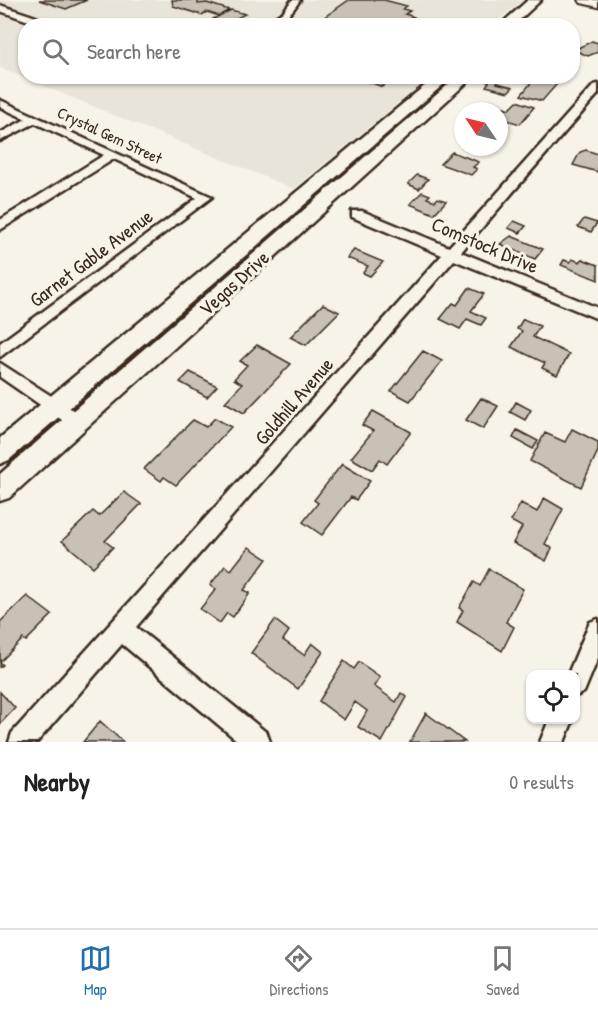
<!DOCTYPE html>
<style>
body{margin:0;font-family:"Patrick Hand",sans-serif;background:#f6f6f6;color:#222}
.controls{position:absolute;right:18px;bottom:18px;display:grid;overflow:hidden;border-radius:12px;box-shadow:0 2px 4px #0004}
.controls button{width:54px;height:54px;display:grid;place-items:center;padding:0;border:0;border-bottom:2px solid #e0e0e0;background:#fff;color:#222;font:30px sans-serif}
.compass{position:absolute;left:454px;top:102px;width:54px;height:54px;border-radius:50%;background:#fff;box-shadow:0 2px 4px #0004;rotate:305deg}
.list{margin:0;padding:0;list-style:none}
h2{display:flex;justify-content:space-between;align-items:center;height:78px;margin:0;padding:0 24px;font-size:26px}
h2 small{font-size:20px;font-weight:400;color:#767676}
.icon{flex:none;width:33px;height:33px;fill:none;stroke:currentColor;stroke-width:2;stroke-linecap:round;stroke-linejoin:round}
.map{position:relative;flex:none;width:598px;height:742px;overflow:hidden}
.search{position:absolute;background:#fff;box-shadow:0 2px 4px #0004;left:18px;right:18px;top:18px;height:66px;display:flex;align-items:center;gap:15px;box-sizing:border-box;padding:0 21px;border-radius:24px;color:#767676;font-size:22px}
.sheet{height:186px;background:#fff}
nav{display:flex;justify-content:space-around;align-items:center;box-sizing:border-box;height:84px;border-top:2px solid #e0e0e0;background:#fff;font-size:16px;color:#767676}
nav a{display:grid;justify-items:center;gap:3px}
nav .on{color:#1f6fb2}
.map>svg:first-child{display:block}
.built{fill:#e9e4d9}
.building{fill:#c8c1b6;stroke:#3b2a1e;stroke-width:1.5}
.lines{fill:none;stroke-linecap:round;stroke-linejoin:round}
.street-casing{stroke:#3b2a1e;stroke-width:5}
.secondary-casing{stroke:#3b2a1e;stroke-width:5}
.primary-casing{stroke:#3b2a1e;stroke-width:4}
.street{fill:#f7f3e8;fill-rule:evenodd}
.secondary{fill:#f7f3e8;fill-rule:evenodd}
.primary{fill:#f7f3e8;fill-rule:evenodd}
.labels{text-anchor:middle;stroke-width:6;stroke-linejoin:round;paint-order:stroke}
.far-street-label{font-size:16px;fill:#3b2a1e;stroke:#f7f3e8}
.street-label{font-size:20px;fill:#3b2a1e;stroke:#f7f3e8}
</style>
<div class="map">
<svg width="598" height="742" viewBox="0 0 598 742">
<rect width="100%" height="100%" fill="#f7f3e8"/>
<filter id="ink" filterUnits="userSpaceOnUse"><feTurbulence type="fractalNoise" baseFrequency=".0167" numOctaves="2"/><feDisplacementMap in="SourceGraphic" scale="12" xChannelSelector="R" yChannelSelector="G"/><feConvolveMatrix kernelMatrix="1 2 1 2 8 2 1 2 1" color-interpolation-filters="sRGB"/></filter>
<g filter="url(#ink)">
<path class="built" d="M0 0H523L492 25 26 26V76L430 77 294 189 0 68Z"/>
<path class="building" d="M39 0H87L66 9Z
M172 0H208L198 1V4L207 3 229 10 219 16 207 12 202 15 173 6Z
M349 0H384L407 6 403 9 410 11 405 14 414 17 409 20 417 22 413 26H338L320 20Z
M231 10 245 14 227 23 213 19Z
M592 41 598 43V52L588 56 574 50Z
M355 76H395L382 87Z
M488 76 501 79 497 83 513 87 508 92 486 86 489 82 484 80Z
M525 76H531L557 84 542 101 521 95 531 83 521 80Z
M517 101 534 107 520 124 500 118 503 115 499 113 504 107 509 109Z
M586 150 598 154V172L573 165 580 152Z
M452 152 479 162 473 167 477 169 471 175 440 164Z
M417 175 428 179 419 189 408 184Z
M422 192 430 195 427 198 435 201 438 198 446 201 434 214 410 204Z
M584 219 597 223 591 232 578 227Z
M514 221 526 226 520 233 508 228Z
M511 236 543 249 535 259 500 244Z
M354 250 383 262 370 276 363 273 368 266 347 258Z
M572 259 580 262 582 259 598 265V280L561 265 564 260 570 262Z
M469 288 484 294 471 311 486 318 481 325 467 319 460 329 440 319 453 303 457 305Z
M323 304 339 312 306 345 290 337Z
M523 319 540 326 533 337 569 354 557 375 542 368 545 363 511 347 522 331 517 329Z
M257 345 291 364 244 413 225 402 242 384 234 379 247 365 240 361Z
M423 351 442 361 410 401 391 391Z
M190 372 217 386 207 397 180 382Z
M481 398 498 406 483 429 466 420Z
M516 402 531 410 525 420 510 412Z
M373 411 411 432 387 464 380 459 372 470 351 458 373 431 362 425Z
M215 418 231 427 176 485 164 477 161 481 144 469 193 420 206 427Z
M572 429 598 442V451L581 487 530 461 545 433 565 442Z
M517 430 538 441 533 449 513 438Z
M342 464 370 481 356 500 351 497 322 535 303 522 318 503 314 500Z
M124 492 141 504 105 541 113 547 93 567 62 541 93 511 99 516Z
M544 498 563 509 545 544 552 548 546 561 513 543 522 527 511 521 521 503 537 512Z
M249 547 267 559 244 590 250 593 233 617 227 613 220 623 200 609 216 589 210 585 225 566 231 570Z
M489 569 523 589 506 622 514 627 502 651 457 622 463 610 459 608 474 582 480 586Z
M27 596 52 615 26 641 23 639 0 662 3 665 0 667V622Z
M275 620 289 631 283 640 304 655 312 643 323 652 298 689 251 653Z
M344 661 354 669 359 662 380 677 374 686 396 702 401 693 407 697 382 742 358 727 367 711 355 702 344 720 319 701Z
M0 692 15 708 0 724Z
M426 713 465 742H410Z
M100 721 123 742H83Z"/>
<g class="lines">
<defs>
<path id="street" d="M292 0H300C290 15 280 26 261 26L283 12Z
M0 5 57 24 58 26H43L0 11Z
M598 84V94L461 252 598 308V319L454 260 136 627 267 733 270 742H239L122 644 37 742H9L12 733 442 255 352 217V211H362L449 247 594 85Z
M0 100 212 197 0 357V343L197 198 114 159 0 230V220L104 155 35 123 0 141V133L26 119 0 107Z
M0 363 84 417 87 422 84 427 78 429 72 427 0 377Z
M598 619V658L584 692 576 696V674H568L590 622Z
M549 720H573L564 742H540Z"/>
<path id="secondary" d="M528 0H541L513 26H499Z
M458 76H474L9 498 0 501V474Z
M439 77 444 78V84L9 460 0 464V438L434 78Z"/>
<path id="primary" d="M579 0H598V7L581 3Z"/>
</defs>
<use href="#street" class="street-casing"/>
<use href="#secondary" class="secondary-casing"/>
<use href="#primary" class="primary-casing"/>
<use href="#street" class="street"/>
<use href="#secondary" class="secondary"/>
<use href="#primary" class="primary"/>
</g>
</g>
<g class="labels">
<g class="far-street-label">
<text transform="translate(110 135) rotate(25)" y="6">Crystal Gem Street</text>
</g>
<g class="street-label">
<text transform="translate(485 245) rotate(23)" y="7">Comstock Drive</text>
<text transform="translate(91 258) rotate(-37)" y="7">Garnet Gable Avenue</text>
<text transform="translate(234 283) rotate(-42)" y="7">Vegas Drive</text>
<text transform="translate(294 401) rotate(-49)" y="7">Goldhill Avenue</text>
</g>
</g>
</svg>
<div class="controls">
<button><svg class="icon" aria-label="locate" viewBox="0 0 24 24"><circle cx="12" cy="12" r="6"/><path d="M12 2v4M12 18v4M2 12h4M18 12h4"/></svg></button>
</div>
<svg class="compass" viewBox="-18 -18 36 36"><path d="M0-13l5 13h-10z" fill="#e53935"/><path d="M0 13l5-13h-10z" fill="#767676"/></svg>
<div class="search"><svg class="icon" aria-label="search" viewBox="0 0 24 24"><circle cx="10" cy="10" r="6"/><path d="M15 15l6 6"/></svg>Search here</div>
</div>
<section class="sheet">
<h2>Nearby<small>0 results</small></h2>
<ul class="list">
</ul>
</section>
<nav>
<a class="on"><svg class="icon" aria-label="map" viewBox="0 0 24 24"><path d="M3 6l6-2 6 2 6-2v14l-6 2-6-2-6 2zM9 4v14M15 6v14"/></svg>Map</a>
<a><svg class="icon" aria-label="directions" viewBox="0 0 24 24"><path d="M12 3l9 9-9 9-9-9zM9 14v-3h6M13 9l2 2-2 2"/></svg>Directions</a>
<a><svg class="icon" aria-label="saved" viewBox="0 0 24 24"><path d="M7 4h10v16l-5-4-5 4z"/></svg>Saved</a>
</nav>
